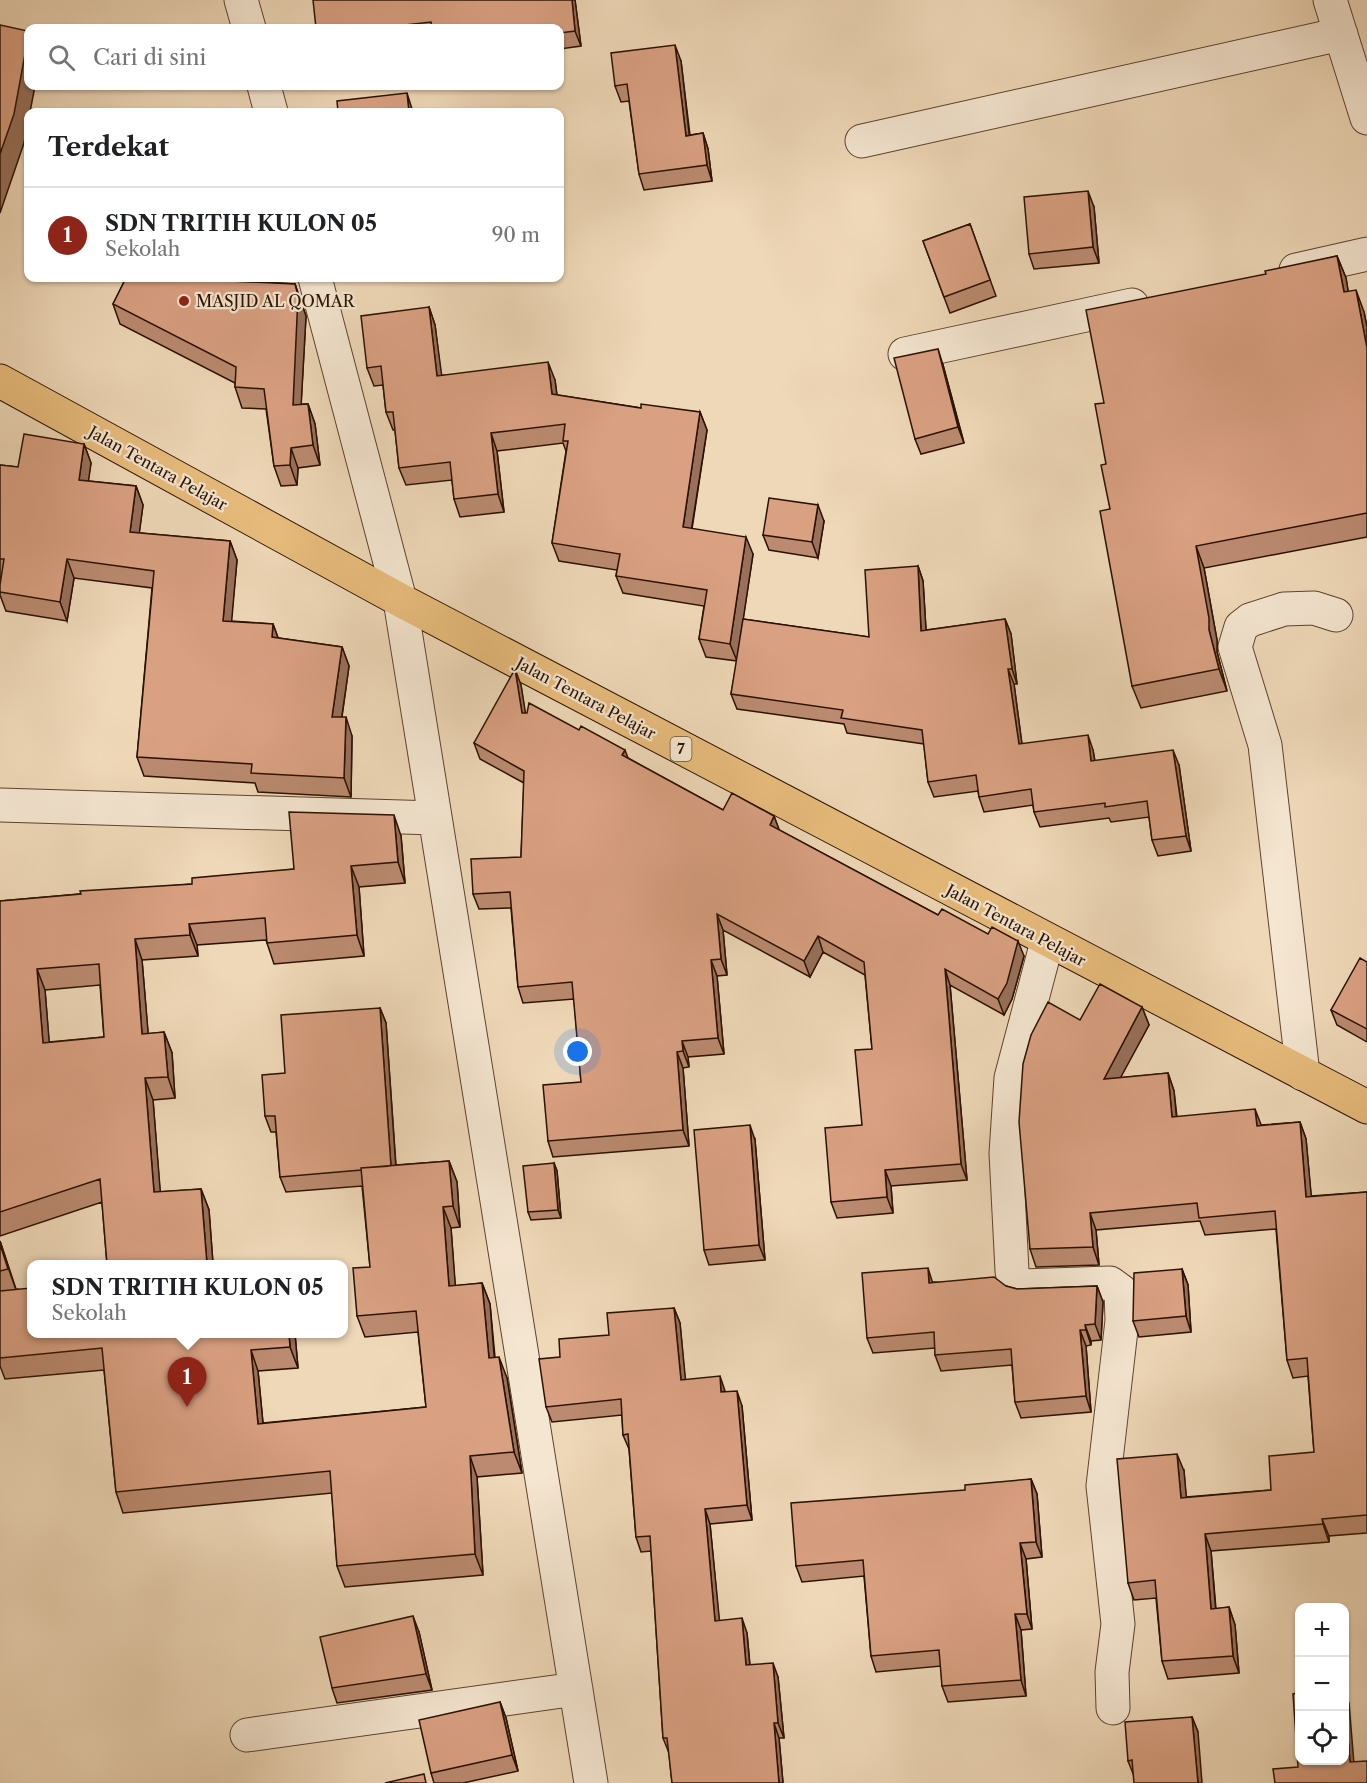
<!DOCTYPE html>
<html lang="id">
<meta charset="utf-8">
<style>
body{margin:0;font-family:"Libre Caslon Text",serif;background:#f2f2f2;color:#202124}
.controls{position:absolute;right:18px;bottom:18px;display:grid;overflow:hidden;border-radius:12px;box-shadow:0 2px 4px #0004}
.controls button{width:54px;height:54px;display:grid;place-items:center;padding:0;border:0;border-bottom:2px solid #e0e0e0;background:#fff;color:#202124;font:30px sans-serif}
.you{position:absolute;left:578px;top:1052px;width:21px;height:21px;margin:-15px;border:4px solid #fff;border-radius:50%;background:#1a73e8;box-shadow:0 0 0 9px #1a73e833}
.badge{display:grid;place-items:center;width:39px;height:39px;border-radius:50%;background:#8f2418;color:#fff;font-size:20px;font-weight:700}
.pin{position:absolute;translate:-50% -50px;filter:drop-shadow(0 2px 3px #0008)}
.pin::after{content:'';position:absolute;top:32px;width:21px;height:18px;background:inherit;clip-path:polygon(0 0,100% 0,50% 100%)}
.popup{position:absolute;left:27px;top:1260px;width:321px;height:78px;box-sizing:border-box;display:grid;place-content:center;border-radius:12px;background:#fff;filter:drop-shadow(0 2px 4px #0005);font-size:20px;white-space:nowrap;color:#757577}
.popup b{font-size:22px;color:#202124}
.popup::after{content:'';position:absolute;left:50%;top:100%;margin-left:-12px;border:12px solid transparent;border-top-color:#fff}
.list{margin:0;padding:0;list-style:none}
h2{display:flex;justify-content:space-between;align-items:center;height:78px;margin:0;padding:0 24px;font-size:26px}
h2 small{font-size:20px;font-weight:400;color:#757577}
.list li{display:grid;grid-template-columns:39px 1fr auto;gap:18px;align-items:center;box-sizing:border-box;height:96px;padding:0 24px;border-top:2px solid #e0e0e0}
.list b{display:block;font-size:22px;white-space:nowrap}
.list p{margin:0;font-size:20px;white-space:nowrap;color:#757577}
.list em{font-size:20px;font-style:normal;color:#757577}
.icon{flex:none;width:33px;height:33px;fill:none;stroke:currentColor;stroke-width:2;stroke-linecap:round;stroke-linejoin:round}
.map{position:relative;flex:none;width:1367px;height:1783px;overflow:hidden}
.search{position:absolute;background:#fff;box-shadow:0 2px 4px #0004;left:24px;top:24px;width:540px;height:66px;display:flex;align-items:center;gap:15px;box-sizing:border-box;padding:0 21px;border-radius:12px;color:#757577;font-size:22px}
.panel{position:absolute;background:#fff;box-shadow:0 2px 4px #0004;left:24px;top:108px;width:540px;height:174px;border-radius:12px}
.map>svg:first-child{display:block}
.lines{fill:none;stroke-linecap:round;stroke-linejoin:round}
.minor-casing{stroke:#5c432e;stroke-width:35}
.highway-casing{stroke:#2b1100;stroke-width:35}
.minor{stroke:#f5e6d1;stroke-width:33}
.highway{stroke:#e8bc7c;stroke-width:33}
.wall{fill:#bb8a70;stroke:#2b1100;stroke-width:1.5;fill-rule:evenodd}
.shaded-wall{fill:#98705b;stroke:#2b1100;stroke-width:1.5}
.building{fill:#d9a082;stroke:#2b1100;stroke-width:1.5;fill-rule:evenodd}
.poi-dot{fill:#8f2418;stroke:#f5e6d1;stroke-width:2}
.labels{text-anchor:middle;stroke-width:4.5;stroke-linejoin:round;paint-order:stroke}
.shield{fill:#f5e6d1;stroke:#68513f;stroke-width:1.5}
.shield-label{font-size:15px;font-weight:bold;fill:#2b1100}
.poi-label{font-size:16px;fill:#2b1100;stroke:#f5e6d1;text-anchor:start}
.street-label{font-size:16px;fill:#2b1100;stroke:#f5e6d1}
</style>
<div class="map">
<svg width="1367" height="1783" viewBox="0 0 1367 1783">
<rect width="100%" height="100%" fill="#efd8b8"/>
<filter id="stains"><feTurbulence type="fractalNoise" baseFrequency=".00333" numOctaves="4"/><feColorMatrix values="0 0 0 0 .2 0 0 0 0 .09 0 0 0 0 .02 0 0 0 .5 -.17"/></filter>
<radialGradient id="worn" r=".72"><stop offset=".6" stop-color="#630" stop-opacity="0"/><stop offset="1" stop-color="#630" stop-opacity=".3"/></radialGradient>
<g class="lines">
<defs>
<path id="minor" d="M241 0 249 28
M1330 0 1367 118
M264 86 271 112
M862 141 1341 34
M1296 270 1367 254
M315 278 400 600 591 1783
M905 354 1132 305
M0 805 435 818
M1047 942 1011 1078 1006 1153 1012 1271 1014 1281 1022 1286 1110 1283 1121 1291 1122 1321 1103 1486 1118 1624 1112 1672 1113 1708
M1303 1074 1265 745 1235 647 1241 627 1250 620 1284 609 1314 608 1336 615
M247 1735 576 1689"/>
<path id="highway" d="M0 381 400 600 1367 1107"/>
</defs>
<use href="#minor" class="minor-casing"/>
<use href="#highway" class="highway-casing"/>
<use href="#minor" class="minor"/>
<use href="#highway" class="highway"/>
</g>
<path class="wall" d="M575 0 581 46 560 49V28H316Z
M681 61 690 135 703 133 708 149 712 181 644 190 639 174 629 101 621 102 615 86Z
M1094 207 1099 263 1034 269 1029 254Z
M970 224 996 296 950 313 923 241Z
M1337 256 1346 278 1348 291 1364 312 1367 327V537L1204 568 1217 640V652L1227 691 1141 708 1132 686 1110 509 1106 464 1104 403 1266 274Z
M126 278H249L247 281 295 284 306 316 301 404H308L315 424 320 465 298 468 297 485 281 486 274 466 266 409 242 408 235 387V383L120 324 113 304Z
M429 307 435 325 441 375 555 380 557 395 641 408 700 412 707 430 692 529 753 554 743 619 869 637 918 566 923 581 926 630 1005 619 1011 634 1017 684H1014L1022 744 1093 750 1095 761 1179 765 1191 851 1158 856 1152 840 1149 817 1111 822 1109 818 1040 827 1034 812 1033 805 984 812 979 797 978 791 934 797 928 782 924 744 847 733 844 724 737 709 731 694 737 661 706 657 699 639 704 606 623 593 616 576 617 570 559 561 552 543 566 451 563 443 497 451 504 512 460 517 454 499 452 480 406 485 399 468 395 430H393L386 412 383 385 374 386 367 368Z
M943 365 964 443 921 454 915 439Z
M84 444 91 463 88 481 136 486 143 505 139 533 230 541 237 560 231 621 273 624 278 638 342 647 349 666 342 717 352 736 351 797 258 792 255 783 144 776 137 757 152 588 74 578 67 621 6 611 0 595 1 577H0V465L18 467Z
M824 521 818 558 769 550 763 535Z
M521 685 525 713 628 758 723 810 774 816 779 830 938 915 1024 956 1012 999 1004 1015 950 985 967 1180 891 1186 893 1213 837 1218 831 1202 862 1125 872 1049 865 975 823 952 810 977 723 930 727 975 717 976 724 1054 688 1057 689 1067 683 1068 689 1146 553 1157 548 1141 581 1082 574 999 523 1003 518 987 511 908 479 909 473 894 521 857 524 783 480 759 474 743Z
M401 836 405 883 359 887 364 956 274 964 266 940 197 945 198 956 142 960 148 1034 164 1032 172 1053 175 1098 153 1100 160 1192 201 1189 209 1210 213 1264H107L102 1202 0 1236V901L192 884 294 869ZM100 985 104 1037 49 1042 45 990Z
M1367 962V1042L1337 1025 1331 1010Z
M1142 1007 1149 1025 1120 1078 1168 1073 1174 1091 1177 1117 1261 1125 1300 1122 1306 1139 1311 1196 1367 1192V1533L1329 1536V1542L1211 1551 1216 1609 1229 1607 1235 1625 1239 1673 1168 1679 1162 1661 1156 1598 1134 1600 1128 1583 1184 1471 1186 1497 1271 1490 1314 1452 1308 1376 1293 1378 1287 1360 1276 1229 1205 1235 1200 1221 1096 1230 1099 1265 1036 1267 1030 1249 1080 1020Z
M380 1008 386 1023 396 1165 449 1161 457 1182 460 1227 451 1228 455 1286 482 1283 490 1304 495 1357 507 1378 522 1473 477 1477 483 1575 345 1587 337 1566 332 1493 123 1513 116 1492 104 1370 5 1379 0 1366V1241L16 1289 295 1334 298 1368 258 1371 263 1423 426 1407 418 1332 365 1337 357 1316 370 1267 362 1186 286 1192 280 1177 276 1132H271L265 1116 285 1073Z
M755 1140 765 1260 709 1265 704 1250Z
M554 1163 557 1171 561 1218 531 1220 528 1212Z
M1182 1269 1188 1285 1191 1332 1139 1337 1133 1321Z
M933 1282 1006 1286 1017 1289 1097 1286 1103 1302 1101 1340 1091 1341V1345L1086 1346 1091 1412 1021 1418 1015 1402 1012 1365 941 1371 935 1355V1348L873 1353 867 1338Z
M674 1308 680 1323 685 1380 725 1392 742 1406 752 1520 710 1524 719 1620 747 1633 750 1665 778 1677 784 1738H779L783 1783H672L669 1753 663 1738 651 1551 641 1552 636 1537 629 1449 623 1435 622 1415 552 1422 546 1407 609 1335Z
M1031 1479 1037 1494 1042 1557 1026 1559 1032 1629 1021 1630 1026 1696 948 1702 942 1686 941 1666 876 1672 871 1656 864 1576 802 1582 796 1566 965 1490Z
M419 1632 432 1690 337 1703 332 1688Z
M500 1702 506 1718 518 1771 463 1783H434L431 1773Z
M1192 1717 1198 1732 1134 1776 1128 1761Z"/>
<path class="shaded-wall" d="M572 0H575L581 46 575 31Z
M28 38V86H35L30 112H28V119L24 143 0 213V154Z
M675 45 681 61 691 151 686 136Z
M407 93 412 109 413 112H409Z
M703 133 708 149 712 181 707 165Z
M1088 191 1094 207 1099 263 1093 247Z
M1337 256 1346 278 1352 314 1344 292Z
M231 278H249L237 301 230 281Z
M295 284 306 316 300 426 293 405Z
M1356 290 1364 312 1367 327V348Z
M429 307 435 325 444 393 437 376Z
M938 349 943 365 964 443 958 427Z
M548 362 555 380 559 412 552 394Z
M308 404 315 424 320 465 313 445Z
M700 412 707 430 689 545 683 527Z
M491 433 497 451 504 512 498 494Z
M84 444 91 463 86 499 79 480Z
M291 448 298 468 297 485 290 465Z
M136 486 143 505 137 551 130 532Z
M818 505 824 521 818 558 812 542Z
M746 537 753 554 737 661 730 644Z
M230 541 237 560 230 640 223 621Z
M1196 546 1204 568 1217 640V652L1227 691 1219 669 1209 630Z
M67 559 74 578 67 621 60 602Z
M918 566 923 581 927 646 921 631Z
M1005 619 1011 634 1017 684 1012 669Z
M273 624 280 643 272 637Z
M342 647 349 666 339 736 332 717Z
M515 669 521 685 528 729 522 713Z
M1008 669 1014 684 1024 760 1019 744Z
M346 717 352 736 351 797 344 778Z
M1088 735 1093 750 1097 776 1091 761Z
M625 750 631 766 622 755Z
M1173 750 1179 765 1191 851 1186 836Z
M394 815 401 836 405 883 398 862Z
M774 816 780 832 770 825Z
M351 866 359 887 364 956 357 935Z
M717 914 723 930 727 975 721 959Z
M189 924 197 945 198 956 190 935Z
M818 936 823 952 810 977 804 961Z
M135 939 142 960 150 1055 142 1034Z
M1018 941 1024 956 1012 999 1004 1015 998 999Z
M711 960 717 976 724 1054 718 1038Z
M37 969 45 990 51 1064 43 1043Z
M945 969 950 985 967 1180 961 1164Z
M1142 1007 1149 1025 1110 1097 1104 1079Z
M380 1008 386 1023 397 1184 391 1168Z
M164 1032 172 1053 175 1098 168 1077Z
M682 1041 688 1057 689 1067 683 1051Z
M677 1052 683 1068 689 1146 683 1130Z
M1168 1073 1174 1091 1178 1135 1172 1117Z
M145 1078 153 1100 162 1213 154 1192Z
M1255 1109 1262 1127 1257 1126Z
M1300 1122 1306 1139 1313 1214 1306 1197Z
M750 1125 755 1140 765 1260 759 1245Z
M449 1161 457 1182 460 1227 453 1206Z
M554 1163 557 1171 561 1218 558 1210Z
M885 1170 891 1186 893 1213 887 1197Z
M201 1189 209 1210 213 1264H207Z
M443 1207 451 1228 457 1307 449 1286Z
M1090 1213 1096 1230 1099 1265 1093 1247Z
M0 1241 16 1290 0 1244Z
M928 1268 933 1284 929 1283Z
M1182 1269 1188 1285 1191 1332 1186 1316Z
M482 1283 490 1304 496 1379 489 1358Z
M1097 1286 1103 1302 1101 1340 1095 1324Z
M674 1308 680 1323 687 1395 681 1380Z
M1085 1325 1091 1341V1345L1086 1330Z
M1080 1330 1086 1346 1091 1412 1086 1396Z
M289 1334H295L298 1368 290 1347Z
M251 1350 258 1371 265 1445 258 1424Z
M499 1357 507 1378 522 1473 514 1452Z
M720 1376 725 1391 721 1392Z
M737 1391 742 1406 752 1520 747 1505Z
M1177 1454 1184 1471 1188 1515 1181 1498Z
M470 1456 477 1477 483 1575 475 1554Z
M1031 1479 1037 1494 1042 1557 1036 1542Z
M705 1509 710 1524 721 1636 715 1621Z
M1322 1519 1329 1536V1542L1323 1524Z
M1205 1534 1211 1551 1217 1627 1211 1609Z
M1020 1543 1026 1559 1032 1629 1027 1614Z
M1229 1607 1235 1625 1239 1673 1233 1656Z
M1015 1614 1021 1630 1026 1696 1021 1680Z
M413 1616 419 1632 432 1690 426 1674Z
M742 1618 747 1633 751 1680 746 1665Z
M773 1663 778 1677 784 1738 778 1723Z
M1344 1690 1349 1703 1355 1776 1350 1762Z
M500 1702 506 1718 518 1771 512 1755Z
M1192 1717 1198 1732 1202 1783H1198Z
M774 1723 779 1738 783 1783H779Z"/>
<path class="building" d="M313 0H572L575 31 560 33V28H432L431 22 378 28H316Z
M0 25 28 31V38L14 114 0 154Z
M675 45 686 136 703 133 707 165 639 174 627 84 615 86 611 53Z
M407 93 409 112H338L337 101Z
M1088 191 1093 247 1029 254 1024 197Z
M970 224 990 280 944 297 923 241Z
M1337 256 1344 292 1356 290 1367 348V513L1196 546 1209 618V630L1219 669 1132 686 1100 511 1110 509 1101 465 1106 464 1095 404 1104 403 1086 310 1266 274 1265 271Z
M126 278H231L230 281 295 284 298 296 293 405 308 404 313 445 291 448 290 465 274 466 264 389 235 387 236 367 113 304Z
M429 307 437 376 548 362 552 394 641 408V404L700 412 683 527 746 537 730 644 699 639 707 590 616 576 620 554 552 543 568 441H563L565 424 491 433 498 494 454 499 450 462 399 468 393 412H386L381 366 367 368 361 316Z
M938 349 958 427 915 439 894 358Z
M24 434 84 444 79 480 136 486 130 532 230 541 223 621 273 624 272 637 342 647 332 717H346L344 778 251 773 252 764 137 757 154 571 67 559 60 602 0 592V585L4 559H0V465L18 467Z
M769 498 818 505 812 542 763 535Z
M918 566 921 631 1005 619 1012 669H1008L1019 744 1088 735 1091 761 1173 750 1186 836 1152 840 1147 801 1105 807V803L1034 812 1031 789 979 797 976 775 928 782 922 730 841 718 843 710 731 694 743 619 869 637 865 570Z
M515 669 522 713H527L529 703 579 730 581 726 625 750 622 755 723 810 732 793 774 816 770 825 938 915 942 909 988 934 992 927 1018 941 1007 983 998 999 945 969 961 1164 885 1170 887 1197 831 1202 825 1128 862 1125 855 1050 872 1049 864 962 818 936 804 961 717 914 721 959 711 960 718 1038 682 1041 683 1051 677 1052 683 1130 548 1141 543 1085 581 1082 572 982 518 987 510 892 473 894 471 859 521 857 524 771 474 743Z
M289 812 394 815 398 862 351 866 357 935 267 943 265 918 189 924 190 935 135 939 142 1034 164 1032 168 1077 145 1078 154 1192 201 1189 207 1264H107L100 1179 0 1212V901L81 894 80 891 192 884V878L294 869ZM99 964 104 1037 43 1043 37 969Z
M1360 958 1367 962V1029L1331 1010Z
M1100 984 1142 1007 1104 1079 1168 1073 1172 1117 1255 1109 1257 1126 1300 1122 1306 1197 1367 1192V1515L1322 1519 1323 1524 1205 1534 1211 1609 1229 1607 1233 1656 1162 1661 1155 1580 1128 1583 1117 1459 1177 1454 1181 1498 1271 1490 1269 1456 1314 1452 1307 1358 1287 1360 1275 1211 1199 1218 1197 1203 1090 1213 1093 1247 1030 1249 1019 1122 1023 1064 1031 1035 1048 1002 1080 1020Z
M380 1008 391 1166 361 1168V1170L280 1177 275 1116H265L262 1075 285 1073 281 1015Z
M750 1125 759 1245 704 1250 694 1130Z
M449 1161 453 1206 443 1207 449 1286 482 1283 489 1358 499 1357 514 1452 470 1456 475 1554 337 1566 330 1471 116 1492 102 1348 0 1358V1291L31 1288V1334H289L290 1347 251 1350 258 1424 426 1407 416 1311 357 1316 353 1268 370 1267 361 1168Z
M554 1163 558 1210 528 1212 523 1166Z
M0 1244 8 1269 0 1271Z
M928 1268 929 1283 994 1277 1006 1286 1017 1289 1097 1286 1095 1324 1085 1325 1086 1330H1080L1086 1396 1015 1402 1011 1349 935 1355 934 1332 867 1338 862 1273Z
M1182 1269 1186 1316 1133 1321 1134 1273Z
M674 1308 681 1380 720 1376 721 1392 737 1391 747 1505 705 1509 715 1621 742 1618 746 1665 773 1663 778 1723H774L779 1783H672L667 1738H663L650 1536 636 1537 628 1434 623 1435 621 1399 546 1407 539 1359 560 1357 559 1339 609 1335 607 1313Z
M1031 1479 1036 1542 1020 1543 1027 1614H1015L1021 1680 942 1686 939 1650 871 1656 863 1560 796 1566 791 1503 965 1490V1485Z
M413 1616 426 1674 332 1688 320 1637Z
M1344 1692 1350 1762 1367 1761V1783H1275L1273 1769 1298 1767 1293 1694 1299 1693V1761H1344Z
M500 1702 512 1755 431 1773 419 1720Z
M1192 1717 1198 1783H1134L1132 1760 1128 1761 1125 1722Z
M424 1774 426 1783H385Z"/>
<circle class="poi-dot" cx="184" cy="301" r="6"/>
<g class="labels">
<rect class="shield" x="670.5" y="737" width="21" height="24" rx="4.5"/>
<g class="shield-label">
<text x="681" y="754">7</text>
</g>
<g class="poi-label">
<text x="196" y="307">MASJID AL QOMAR</text>
</g>
<g class="street-label">
<text transform="translate(158 468) rotate(29)" y="6">Jalan Tentara Pelajar</text>
<text transform="translate(586 698) rotate(28)" y="6">Jalan Tentara Pelajar</text>
<text transform="translate(1016 925) rotate(28)" y="6">Jalan Tentara Pelajar</text>
</g>
</g>
<rect width="100%" height="100%" filter="url(#stains)"/>
<rect width="100%" height="100%" fill="url(#worn)"/>
</svg>
<div class="controls">
<button>+</button>
<button>−</button>
<button><svg class="icon" aria-label="locate" viewBox="0 0 24 24"><circle cx="12" cy="12" r="6"/><path d="M12 2v4M12 18v4M2 12h4M18 12h4"/></svg></button>
</div>
<div class="you"></div>
<div class="pin badge" style="left:187px;top:1407px">1</div>
<div class="popup"><b>SDN TRITIH KULON 05</b>Sekolah</div>
<div class="search"><svg class="icon" aria-label="search" viewBox="0 0 24 24"><circle cx="10" cy="10" r="6"/><path d="M15 15l6 6"/></svg>Cari di sini</div>
<section class="panel">
<h2>Terdekat<small></small></h2>
<ul class="list">
<li><span class="badge">1</span><div><b>SDN TRITIH KULON 05</b><p>Sekolah</p></div><em>90 m</em></li>
</ul>
</section>
</div>
